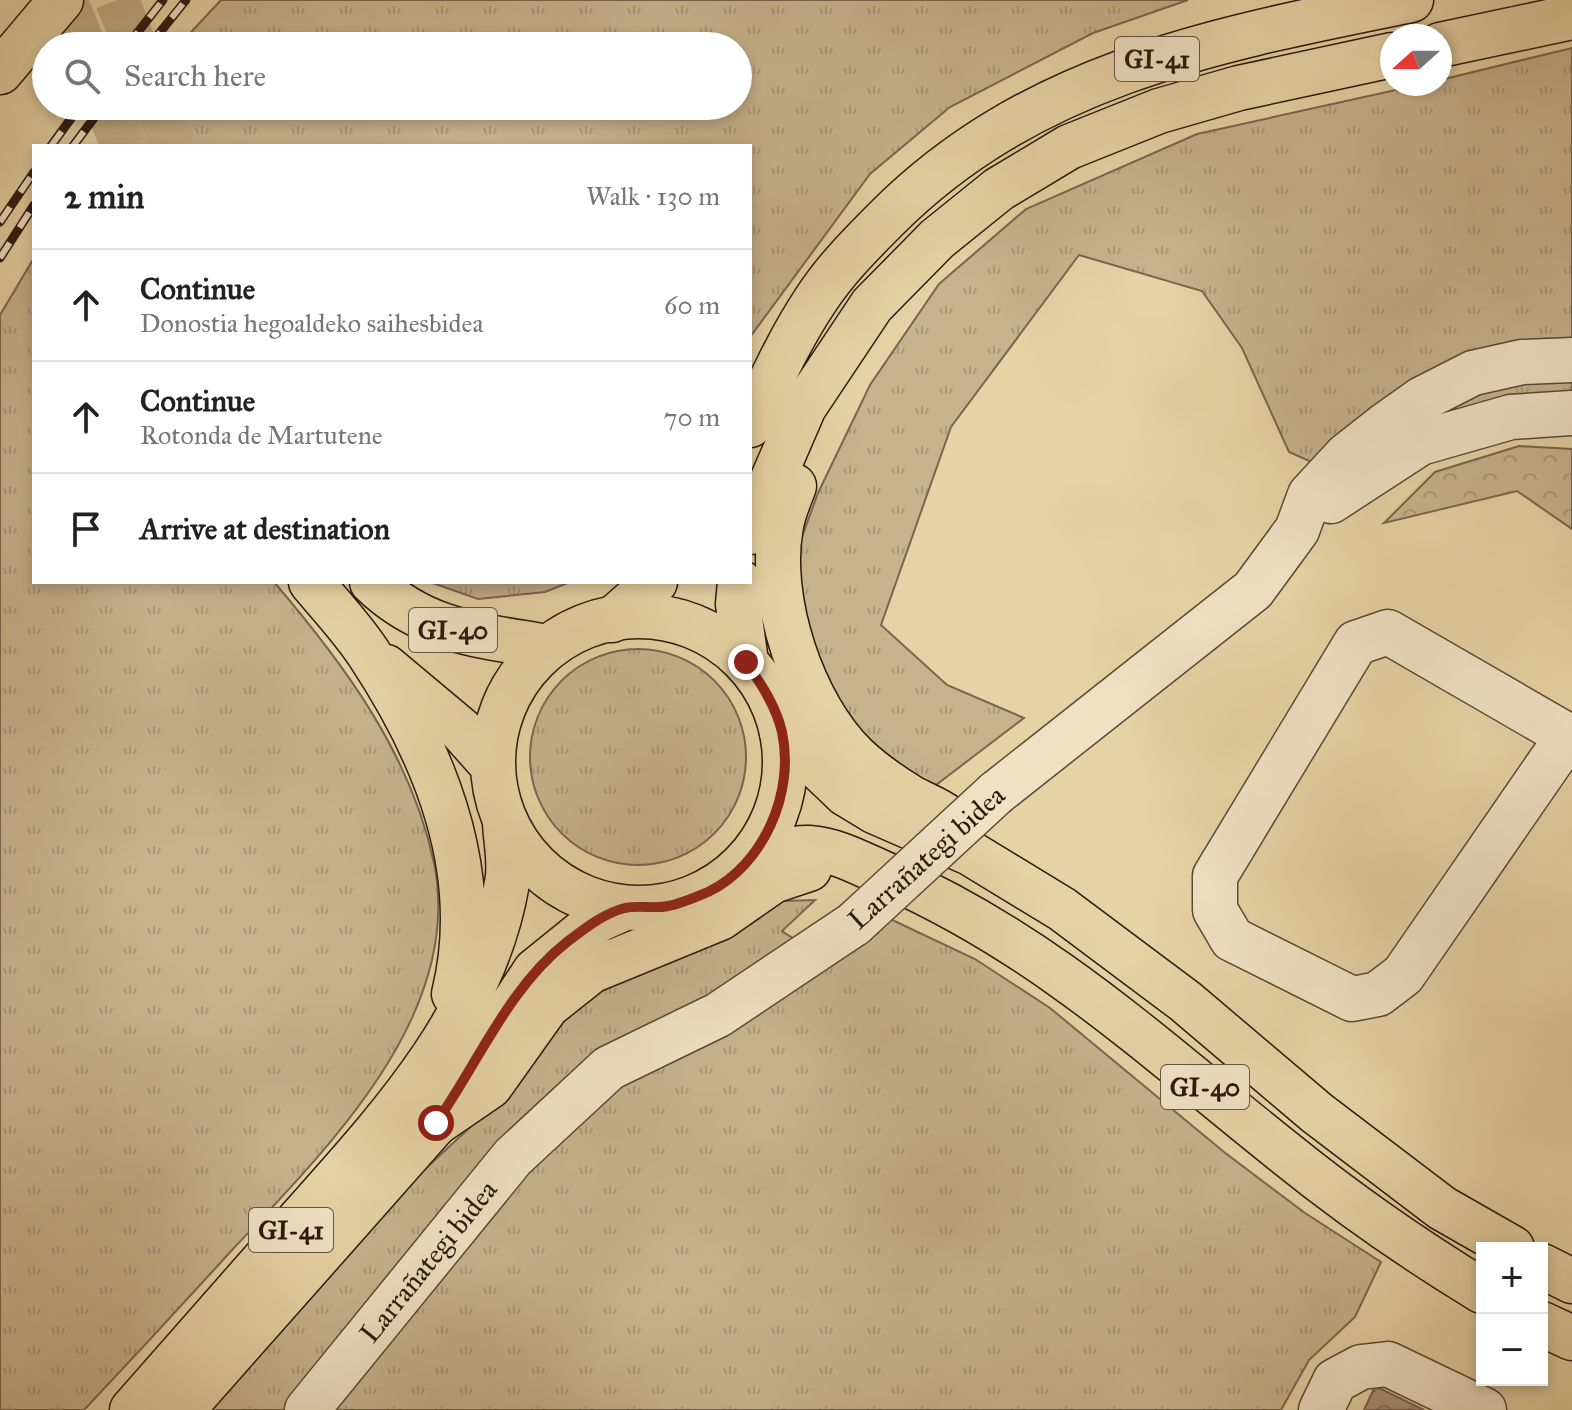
<!DOCTYPE html>
<meta charset="utf-8">
<style>
body{margin:0;font-family:"IM FELL Great Primer",serif;background:#f6f6f6;color:#222}
.controls{position:absolute;right:24px;bottom:24px;display:grid;overflow:hidden;border-radius:0px;box-shadow:0 4px 12px #0003}
.controls button{width:72px;height:72px;display:grid;place-items:center;padding:0;border:0;border-bottom:2px solid #e0e0e0;background:#fff;color:#222;font:40px sans-serif}
.compass{position:absolute;left:1380px;top:24px;width:72px;height:72px;border-radius:50%;background:#fff;box-shadow:0 4px 12px #0003;rotate:249deg}
.stop{position:absolute;width:24px;height:24px;margin:-18px;border:6px solid #8f2418;border-radius:50%;background:#fff}
.stop.end{background:#8f2418;border-color:#fff;box-shadow:0 2px 8px #0008}
.list{margin:0;padding:0;list-style:none}
h2{display:flex;justify-content:space-between;align-items:center;height:104px;margin:0;padding:0 32px;font-size:34px}
h2 small{font-size:26px;font-weight:400;color:#767676}
.list li{display:grid;grid-template-columns:52px 1fr auto;gap:24px;align-items:center;box-sizing:border-box;height:112px;padding:0 32px;border-top:2px solid #e0e0e0}
.list b{display:block;font-size:30px;white-space:nowrap}
.list p{margin:0;font-size:26px;white-space:nowrap;color:#767676}
.list em{font-size:26px;font-style:normal;color:#767676}
.icon{flex:none;width:44px;height:44px;fill:none;stroke:currentColor;stroke-width:2;stroke-linecap:round;stroke-linejoin:round}
.map{position:relative;flex:none;width:1572px;height:1410px;overflow:hidden}
.search{position:absolute;background:#fff;box-shadow:0 4px 12px #0003;left:32px;top:32px;width:720px;height:88px;display:flex;align-items:center;gap:20px;box-sizing:border-box;padding:0 28px;border-radius:44px;color:#767676;font-size:30px}
.panel{position:absolute;background:#fff;box-shadow:0 4px 12px #0003;left:32px;top:144px;width:720px;height:440px;border-radius:0px}
.map>svg:first-child{display:block}
.grass{fill:url(#grass-tufts);stroke:#78664e;stroke-width:2}
.forest{fill:url(#forest-crowns);stroke:#78664e;stroke-width:2}
.water{fill:url(#water-waves);stroke:#75634c;stroke-width:2}
.lines{fill:none;stroke-linecap:round;stroke-linejoin:round}
.major-tunnel{stroke:#c1ae87;stroke-width:44;stroke-dasharray:44 22;stroke-linecap:butt}
.minor-casing{stroke:#5a4836;stroke-width:47}
.major-casing{stroke:#2b1911;stroke-width:47}
.highway-casing{stroke:#2b1911;stroke-width:47}
.minor{stroke:#efe2c4;stroke-width:44}
.major{stroke:#e6d3a5;stroke-width:44}
.highway{stroke:#e6d3a5;stroke-width:44}
.rail-casing{stroke:#2b1911;stroke-width:9}
.rail{stroke:#efe2c4;stroke-width:6;stroke-dasharray:18;stroke-linecap:butt}
.minor-bridge-casing{stroke:#5a4836;stroke-width:47;stroke-linecap:butt}
.minor-bridge{stroke:#efe2c4;stroke-width:44}
.route{stroke:#8f2418;stroke-width:10}
.labels{text-anchor:middle;stroke-width:6;stroke-linejoin:round;paint-order:stroke}
.shield{fill:#efe2c4;stroke:#665547;stroke-width:2}
.shield-label{font-size:26px;font-weight:bold;fill:#2b1911}
.street-label{font-size:28px;fill:#2b1911;stroke:#efe2c4}
</style>
<div class="map">
<svg width="1572" height="1410" viewBox="0 0 1572 1410">
<defs>
<pattern id="grass-tufts" width="24" height="20" patternUnits="userSpaceOnUse" patternTransform="scale(2)"><rect width="24" height="20" fill="#c6b38c"/><path d="M3 7l-1-3M5 7V3M7 7l1-3M15 17l-1-3M17 17v-4M19 17l1-3" fill="none" stroke="#aa9978"/></pattern>
<pattern id="forest-crowns" width="20" height="18" patternUnits="userSpaceOnUse" patternTransform="scale(2)"><rect width="20" height="18" fill="#c6b38c"/><path d="M2 6a3 3 0 1 1 6 0M12 15a3 3 0 1 1 6 0" fill="none" stroke="#aa9978"/></pattern>
<pattern id="water-waves" width="16" height="10" patternUnits="userSpaceOnUse" patternTransform="scale(2)"><rect width="16" height="10" fill="#a69473"/><path d="M0 5q4-4 8 0t8 0" fill="none" stroke="#87785d"/></pattern>
</defs>
<rect width="100%" height="100%" fill="#e6d3a5"/>
<filter id="stains"><feTurbulence type="fractalNoise" baseFrequency=".0025" numOctaves="4"/><feColorMatrix values="0 0 0 0 .2 0 0 0 0 .09 0 0 0 0 .02 0 0 0 .5 -.17"/></filter>
<radialGradient id="worn" r=".72"><stop offset=".6" stop-color="#630" stop-opacity="0"/><stop offset="1" stop-color="#630" stop-opacity=".3"/></radialGradient>
<path class="grass" d="M221 0H1188L1093 33 950 107 870 174 750 337V146H106L134 106H738V46H178Z
M1572 48V392L1341 475 1289 452 1242 348 1202 291 1079 255 951 427 881 625 947 685 1024 718 932 788 869 745 824 694 790 569 818 493 870 385 939 284 1026 209 1197 134 1423 84H1440V80Z
M34 258V582H274C344 664 411 754 434 863 465 1014 326 1150 232 1250 183 1304 134 1357 84 1410H0V315Z
M430 582H570L545 592 478 599Z
M530 757a108 108 0 1 1 216 0a108 108 0 1 1-216 0Z
M815 900 782 931 832 964 886 917 975 959 1050 1008 1224 1152 1305 1213 1381 1262 1355 1317 1309 1360 1281 1410H198L409 1184 479 1119 577 993 782 901Z"/>
<path class="forest" d="M1519 446 1572 449V529L1517 491 1384 523 1435 472Z"/>
<path class="water" d="M1375 1386 1424 1410H1364Z"/>
<g class="lines">
<path class="major-tunnel" d="M65 0 84 46
M117 0 135 46
M107 106 123 146
M158 106 174 146"/>
<defs>
<path id="minor" d="M1331 501 1420 443 1511 417 1572 413
M1568 736 1403 975 1378 994 1352 999 1232 939 1215 910V876L1356 643 1388 632 1568 736 1572 738
M996 793 1253 590 1297 530 1310 495 1347 455 1384 426 1422 399 1473 373 1522 362 1572 360
M307 1410 513 1157 609 1068 718 1015 854 924
M1321 1410 1335 1381 1361 1367 1388 1364 1484 1410"/>
<path id="major" d="M0 72 61 0
M311 582C330 605 352 628 369 654 435 754 484 872 454 994
M372 582C424 632 479 635 547 647
M493 762a146 146 0 1 1 292 0a146 146 0 1 1-292 0Z
M386 667 460 729 492 765
M132 1410C188 1346 244 1283 300 1219 388 1120 484 1018 507 883 511 865 506 842 505 823
M182 1410 436 1123 535 971 598 920 625 908"/>
<path id="highway" d="M1440 45 1572 17
M750 425C770 383 789 340 815 301 835 270 861 244 887 218 1032 73 1218 39 1411 0
M794 486C789 499 783 513 781 526 767 599 803 706 856 757 872 772 892 786 910 797 922 804 937 809 947 817
M750 532 804 407 872 305 937 239 999 189 1069 147 1159 111 1239 88 1392 55
M740 582 738 604 746 662
M612 620 655 582
M782 733 846 794 874 811 970 853 1062 909 1185 1001 1317 1113 1442 1208 1512 1248
M745 864C766 857 787 847 809 848 838 850 863 865 889 876 1046 946 1152 1047 1284 1152 1347 1203 1413 1249 1482 1291
M436 1123 490 1086 547 1006 591 971 720 918 773 881 809 869
M1542 1266 1572 1281
M1542 1324 1572 1338"/>
</defs>
<use href="#minor" class="minor-casing"/>
<use href="#major" class="major-casing"/>
<use href="#highway" class="highway-casing"/>
<use href="#minor" class="minor"/>
<use href="#major" class="major"/>
<use href="#highway" class="highway"/>
<defs>
<path id="rail" d="M127 46 163 0
M149 46 186 0
M51 146 80 106
M73 146 103 106
M0 222 34 172
M0 258 34 205"/>
</defs>
<use href="#rail" class="rail-casing"/>
<use href="#rail" class="rail"/>
<defs>
<path id="minor-bridge" d="M854 924 996 793"/>
</defs>
<use href="#minor-bridge" class="minor-bridge-casing"/>
<use href="#minor-bridge" class="minor-bridge"/>
</g>
<g class="lines">
<path class="route" d="M436 1123C478 1063 509 987 567 942 584 929 604 913 625 908 639 905 654 909 668 906 680 904 696 897 708 892 764 865 795 792 782 732 776 706 761 684 746 662"/>
</g>
<g class="labels">
<g class="shield">
<rect x="1115" y="37" width="84" height="44" rx="6"/>
<rect x="409" y="608" width="88" height="44" rx="6"/>
<rect x="1161" y="1065" width="88" height="44" rx="6"/>
<rect x="249" y="1208" width="84" height="44" rx="6"/>
</g>
<g class="shield-label">
<text x="1157" y="68">GI-41</text>
<text x="453" y="639">GI-40</text>
<text x="1205" y="1096">GI-40</text>
<text x="291" y="1239">GI-41</text>
</g>
<g class="street-label">
<text transform="translate(926 857) rotate(-42)" y="10">Larrañategi bidea</text>
<text transform="translate(428 1261) rotate(-51)" y="10">Larrañategi bidea</text>
</g>
</g>
<rect width="100%" height="100%" filter="url(#stains)"/>
<rect width="100%" height="100%" fill="url(#worn)"/>
</svg>
<div class="controls">
<button>+</button>
<button>−</button>
</div>
<svg class="compass" viewBox="-18 -18 36 36"><path d="M0-13l5 13h-10z" fill="#e53935"/><path d="M0 13l5-13h-10z" fill="#767676"/></svg>
<div class="stop" style="left:436px;top:1123px"></div>
<div class="stop end" style="left:746px;top:662px"></div>
<div class="search"><svg class="icon" aria-label="search" viewBox="0 0 24 24"><circle cx="10" cy="10" r="6"/><path d="M15 15l6 6"/></svg>Search here</div>
<section class="panel">
<h2>2 min<small>Walk · 130 m</small></h2>
<ul class="list">
<li><svg class="icon" aria-label="ahead" viewBox="0 0 24 24"><path d="M12 20V5M6 11l6-6 6 6"/></svg><div><b>Continue</b><p>Donostia hegoaldeko saihesbidea</p></div><em>60 m</em></li>
<li><svg class="icon" aria-label="ahead" viewBox="0 0 24 24"><path d="M12 20V5M6 11l6-6 6 6"/></svg><div><b>Continue</b><p>Rotonda de Martutene</p></div><em>70 m</em></li>
<li><svg class="icon" aria-label="arrive" viewBox="0 0 24 24"><path d="M6 21V4h12l-3 4 3 4H6"/></svg><div><b>Arrive at destination</b></div></li>
</ul>
</section>
</div>
